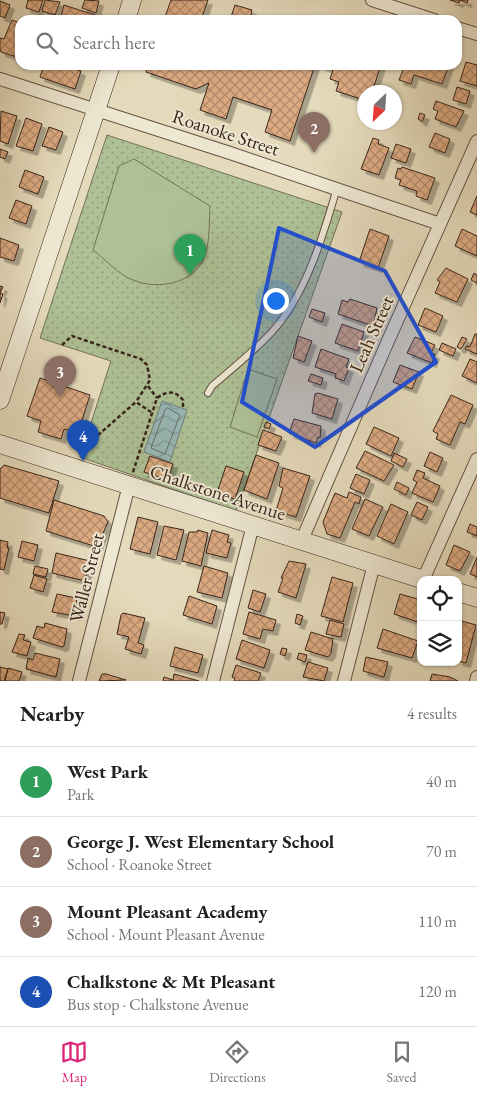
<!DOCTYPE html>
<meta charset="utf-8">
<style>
body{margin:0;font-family:"EB Garamond",serif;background:#f6f6f6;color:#202124}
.controls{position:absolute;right:15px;bottom:15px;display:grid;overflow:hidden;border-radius:10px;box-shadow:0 1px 4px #0004}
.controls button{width:45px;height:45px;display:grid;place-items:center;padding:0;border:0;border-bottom:1px solid #e0e0e0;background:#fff;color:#202124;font:25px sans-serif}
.compass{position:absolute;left:357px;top:85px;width:45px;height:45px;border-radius:50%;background:#fff;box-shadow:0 1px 4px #0004;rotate:205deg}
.you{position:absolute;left:275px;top:300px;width:18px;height:18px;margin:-12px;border:4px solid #fff;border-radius:50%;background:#1a73e8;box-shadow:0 0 0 8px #1a73e833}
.badge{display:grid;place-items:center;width:32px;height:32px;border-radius:50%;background:#db2777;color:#fff;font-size:16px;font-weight:700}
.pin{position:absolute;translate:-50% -41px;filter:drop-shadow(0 1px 2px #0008)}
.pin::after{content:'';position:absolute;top:26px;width:18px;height:15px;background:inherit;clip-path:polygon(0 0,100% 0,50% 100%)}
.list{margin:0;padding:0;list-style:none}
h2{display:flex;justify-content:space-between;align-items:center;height:65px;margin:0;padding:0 20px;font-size:21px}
h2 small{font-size:16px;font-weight:400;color:#757577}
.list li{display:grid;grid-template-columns:32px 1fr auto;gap:15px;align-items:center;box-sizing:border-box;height:70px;padding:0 20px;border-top:1px solid #e0e0e0}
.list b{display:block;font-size:19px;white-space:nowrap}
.list p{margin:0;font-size:16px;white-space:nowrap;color:#757577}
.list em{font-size:16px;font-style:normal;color:#757577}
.icon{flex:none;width:28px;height:28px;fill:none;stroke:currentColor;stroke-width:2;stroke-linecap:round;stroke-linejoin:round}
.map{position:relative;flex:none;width:477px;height:681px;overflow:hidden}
.search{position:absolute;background:#fff;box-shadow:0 1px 4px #0004;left:15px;right:15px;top:15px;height:55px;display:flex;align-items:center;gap:12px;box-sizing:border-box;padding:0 18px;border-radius:15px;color:#757577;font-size:19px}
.sheet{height:345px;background:#fff}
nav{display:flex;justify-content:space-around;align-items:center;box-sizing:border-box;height:70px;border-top:1px solid #e0e0e0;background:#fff;font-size:14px;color:#757577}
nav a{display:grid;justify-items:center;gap:2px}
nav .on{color:#db2777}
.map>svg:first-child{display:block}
.park{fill:url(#park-dots);stroke:#747258}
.pitch{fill:#aec196;stroke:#747258}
.water{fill:url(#water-waves);stroke:#727d79}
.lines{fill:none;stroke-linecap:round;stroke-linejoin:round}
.shore{stroke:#686e69;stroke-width:1}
.building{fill:url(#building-cross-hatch);stroke:#39241a;filter:url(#shadow)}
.lane-casing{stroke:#645242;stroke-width:8}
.street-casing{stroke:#645242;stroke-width:14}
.secondary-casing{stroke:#39241a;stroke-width:19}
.path{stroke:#39241a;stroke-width:2.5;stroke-dasharray:4 2.5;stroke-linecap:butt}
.lane{stroke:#eee8d3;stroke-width:6}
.street{stroke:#eee8d3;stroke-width:12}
.secondary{stroke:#eee8d3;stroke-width:18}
.marked{fill:#1d4ed8;fill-opacity:0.2;stroke:#1d4ed8;stroke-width:4;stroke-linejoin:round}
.labels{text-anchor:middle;stroke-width:4;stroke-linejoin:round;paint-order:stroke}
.street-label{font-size:19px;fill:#39241a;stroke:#eee8d3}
</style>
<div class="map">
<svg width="477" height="681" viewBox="0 0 477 681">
<defs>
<pattern id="park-dots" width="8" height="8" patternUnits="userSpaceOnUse" patternTransform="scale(1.25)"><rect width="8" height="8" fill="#aec196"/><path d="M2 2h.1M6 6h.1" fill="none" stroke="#8f9d7a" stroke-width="1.8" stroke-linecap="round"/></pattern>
<pattern id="water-waves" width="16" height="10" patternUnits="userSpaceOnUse" patternTransform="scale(1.25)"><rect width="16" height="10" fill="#98b9b8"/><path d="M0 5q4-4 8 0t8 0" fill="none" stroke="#7d9695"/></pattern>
<pattern id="building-cross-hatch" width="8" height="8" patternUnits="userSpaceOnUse" patternTransform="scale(1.25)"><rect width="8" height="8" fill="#ddab82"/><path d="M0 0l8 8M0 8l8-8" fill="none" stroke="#b48b6a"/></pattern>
<filter id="shadow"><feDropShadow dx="4.5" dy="4.5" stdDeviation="0" flood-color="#0004"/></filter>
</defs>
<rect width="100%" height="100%" fill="#e5dbbc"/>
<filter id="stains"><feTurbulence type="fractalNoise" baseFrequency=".004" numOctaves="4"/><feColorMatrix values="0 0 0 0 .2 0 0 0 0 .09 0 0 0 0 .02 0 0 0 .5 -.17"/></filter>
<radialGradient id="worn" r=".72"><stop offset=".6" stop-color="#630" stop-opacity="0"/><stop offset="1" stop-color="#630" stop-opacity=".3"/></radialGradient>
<path class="park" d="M107 135 342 212 236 511 80 457 111 361 40 338Z"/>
<path class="pitch" d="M134 159 210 206C209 220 210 238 206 252 198 283 159 291 133 280 119 275 105 259 93 250L119 166Z
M248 369 277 379 257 437 230 427Z"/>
<path class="water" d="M162 401 187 410 170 462 144 452Z"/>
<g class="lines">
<path class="shore" d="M168 408 180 415 165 454 151 448 165 410Z"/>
</g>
<path class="building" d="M28 0H43L39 12 26 8Z
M45 0 60 2 55 15 42 11Z
M85 0 99 1 96 13 82 8Z
M171 0H208L202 17 210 20H164Z
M450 0H468L467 3 460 0 459 3Z
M0 1 10 5 5 18 0 16Z
M64 5 98 16 97 20H60Z
M235 5 252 10 251 15 265 20H230Z
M12 20 20 23V58L1 52 0 49V38L4 39Z
M466 62 477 65V86L460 81Z
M44 65H62L81 71 75 89 40 77Z
M148 65H315L290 141 265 132 272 110 233 97 226 119 200 110 209 83 196 89 146 72Z
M319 65H381L372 92H364V100L336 91 339 82 330 79 333 70Z
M405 65H449L442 84 414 75 411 84 399 80Z
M457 87 470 91 466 104 453 100Z
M436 101 464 111 456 127 435 119 438 111 433 109Z
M1 111 17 116 8 144 0 141Z
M420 113 425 115 422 122 418 119Z
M26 118 42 124 33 151 16 146Z
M49 127 63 132 56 150 42 146Z
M435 133 450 139 445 153 429 147Z
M373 138 379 140 378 144 389 148 379 175 361 169Z
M396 144 411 149 406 163 391 158Z
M0 149 8 152 5 159 0 157Z
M402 167 435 178 427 200 416 196 417 191 399 185 401 180 395 178 398 168 401 169Z
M25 170 44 177 38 194 19 187Z
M477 196V215L470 212Z
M16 200 32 206 26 224 9 218Z
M370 229 389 236 378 268 359 262Z
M462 229 477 236V256L455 246Z
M0 238 19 245 14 261 0 257Z
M446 268 468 279 457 302 435 293 440 282 437 280Z
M474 273 477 275V283L471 280Z
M0 286 3 287 0 293 3 294 0 303Z
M350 299 377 308 373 326 338 314 342 300 348 302Z
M425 308 443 316 436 332 418 325Z
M312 309 325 313 322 322 309 317Z
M342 324 364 332 358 351 335 343Z
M475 334H477V354L465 349 467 346 470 347Z
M298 336 312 341 304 362 293 358Z
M415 337 435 345 431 353 435 354 432 363 407 353Z
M462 337 467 339 461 349 457 347Z
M442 343 456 349 453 356 439 350Z
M321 349 349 359 346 367 349 368 344 381 335 378 336 374 315 367Z
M470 359 477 362V383L462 376Z
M400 365 419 372 412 389 393 382Z
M311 374 323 378 321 385 308 381Z
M40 378 90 395 78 433 64 429 61 439 38 432 41 421 27 416Z
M318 393 338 399 332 419 312 413 315 394Z
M451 395 473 405 465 424 460 422 450 445 436 439 438 434 433 431Z
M294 419 321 426 320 438 318 437 316 443 289 433Z
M266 422 271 424 269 429 264 427Z
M374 427 399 438 391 456 366 444Z
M263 430 282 437 276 451 258 445Z
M365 451 394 465 384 481 356 468Z
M430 452 443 458 437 472 424 466Z
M394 453 407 459 403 467 391 461Z
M256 455 279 463 267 499 244 490Z
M150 456 173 464 168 480 144 472Z
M4 465 59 481 49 513 0 498V469Z
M226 466 244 472 235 499 217 493Z
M283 468 310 476 296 517 276 511 283 488 279 486Z
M417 470 425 473 423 478 440 486 433 502 412 493 417 482 413 480Z
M356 474 370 480 364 494 350 488Z
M397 482 409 488 406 495 394 489Z
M349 492 361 497 359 504 355 502 340 538 327 534 323 522 335 493 347 498Z
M365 499 383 507 369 536 352 529Z
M54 500 104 516 108 522 97 547 46 531Z
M417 502 428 507 422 520 411 515Z
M391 504 408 512 394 544 377 536Z
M138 517 158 522 150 554 130 549Z
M470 524 477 527V536L467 532Z
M164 526 184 530 176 560 157 555Z
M198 530 208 533 201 566 182 561 189 532H197Z
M212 530 229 535 227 542 231 543 227 558 206 553Z
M0 540 8 542 7 548H9L4 570 0 569Z
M22 541 38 545 34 561 18 557Z
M454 545 470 552 460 571 446 565Z
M56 553 90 561 85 581 52 573Z
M477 557V577L470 574Z
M289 561 306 564 296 598 278 592 283 578H281Z
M35 566 48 569 46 577 33 574Z
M204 566 228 573 222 598 197 592Z
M34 575 47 579 43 592 30 588Z
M332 577 353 583 343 622 321 616Z
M253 590 266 594 260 612 248 608Z
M57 594 76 598 78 607 75 616 52 612Z
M400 594 421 600V623L394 614Z
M189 596 217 606 212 624 183 615Z
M0 612 5 613 2 624H0Z
M249 612 276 620 273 631 263 629 260 639 243 634Z
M123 613 145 618 138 643 144 645 141 654 125 649 129 637 117 634 121 615Z
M297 614 303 616 300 625 295 623Z
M330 620 344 624 341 637 326 634Z
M458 620 476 625 466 663 458 661Z
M45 623 67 629 64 646 62 647 33 638 37 626 44 628Z
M383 629 418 641 412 658 377 648Z
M311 632 333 639 331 653 328 657 305 650Z
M19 634 25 635 23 640 31 642 27 656 12 652Z
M242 640 270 650 264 668 236 659Z
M175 647 203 655 198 673 170 666Z
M282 648 287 649 285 656 280 654Z
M35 653 60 659 56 677 26 669 28 658 33 660Z
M299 653 307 655 305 662 297 659Z
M366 657 388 662 384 677 363 671Z
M308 662 328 668 324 681 303 677Z
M236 665 261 673 258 681H234L235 678 232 677Z
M0 667 8 669 4 681H0Z
M8 668 22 672 19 681H5Z
M102 674H106L126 680 99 681Z
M174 674 199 681H163L164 677 173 680Z
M432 674 450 677 458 681H430Z"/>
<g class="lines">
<defs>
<path id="lane" d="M208 393 212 386C232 369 253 352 271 333 306 295 323 236 337 188"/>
<path id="street" d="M372 0 434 20
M457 28 477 34
M0 79 230 153 440 224
M301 542 388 341 477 141
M423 580 477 459
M79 681 129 485
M213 681 253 525
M344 681 374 564
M476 681 477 677"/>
<path id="secondary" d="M126 20 132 0
M0 400 111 65
M0 444 424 580
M458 592 477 598"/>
</defs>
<use href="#lane" class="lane-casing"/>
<use href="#street" class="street-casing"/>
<use href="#secondary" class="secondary-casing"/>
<path class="path" d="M62 345 72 336 141 359 147 365 150 380 136 402
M148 386 157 398
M83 448 136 402 151 412
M133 472 157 398C167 391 175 390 183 400V407"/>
<use href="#lane" class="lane"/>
<use href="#street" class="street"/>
<use href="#secondary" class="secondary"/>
</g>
<path class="marked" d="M279 228 385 271 436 362 315 447 242 402Z"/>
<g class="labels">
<g class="street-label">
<text transform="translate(226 132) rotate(18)" y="7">Roanoke Street</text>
<text transform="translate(371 334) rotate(-66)" y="7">Leah Street</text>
<text transform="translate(218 492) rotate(18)" y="7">Chalkstone Avenue</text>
<text transform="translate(86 578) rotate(-76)" y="7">Waller Street</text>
</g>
</g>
<rect width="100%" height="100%" filter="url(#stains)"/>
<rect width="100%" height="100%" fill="url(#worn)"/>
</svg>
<div class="controls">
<button><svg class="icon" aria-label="locate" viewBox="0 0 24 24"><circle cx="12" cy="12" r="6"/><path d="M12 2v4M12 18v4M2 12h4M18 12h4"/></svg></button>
<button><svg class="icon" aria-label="layers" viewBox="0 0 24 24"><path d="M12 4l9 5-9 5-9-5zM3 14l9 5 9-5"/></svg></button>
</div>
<svg class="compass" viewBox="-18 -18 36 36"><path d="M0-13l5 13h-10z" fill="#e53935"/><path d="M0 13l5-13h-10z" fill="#757577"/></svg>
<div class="you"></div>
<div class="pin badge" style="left:190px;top:275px;background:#2e9e5b">1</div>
<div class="pin badge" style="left:314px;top:153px;background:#8d6e63">2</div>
<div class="pin badge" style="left:60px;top:397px;background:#8d6e63">3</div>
<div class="pin badge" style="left:83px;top:461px;background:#1a4fb4">4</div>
<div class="search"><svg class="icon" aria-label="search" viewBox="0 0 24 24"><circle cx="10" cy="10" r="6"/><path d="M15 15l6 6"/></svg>Search here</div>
</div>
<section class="sheet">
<h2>Nearby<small>4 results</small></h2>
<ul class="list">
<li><span class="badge" style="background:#2e9e5b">1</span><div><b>West Park</b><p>Park</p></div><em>40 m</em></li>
<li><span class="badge" style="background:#8d6e63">2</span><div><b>George J. West Elementary School</b><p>School · Roanoke Street</p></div><em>70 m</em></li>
<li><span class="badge" style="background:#8d6e63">3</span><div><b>Mount Pleasant Academy</b><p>School · Mount Pleasant Avenue</p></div><em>110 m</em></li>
<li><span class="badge" style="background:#1a4fb4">4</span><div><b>Chalkstone &amp; Mt Pleasant</b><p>Bus stop · Chalkstone Avenue</p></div><em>120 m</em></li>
</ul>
</section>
<nav>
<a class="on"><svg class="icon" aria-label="map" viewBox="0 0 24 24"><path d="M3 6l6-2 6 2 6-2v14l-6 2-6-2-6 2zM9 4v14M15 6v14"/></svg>Map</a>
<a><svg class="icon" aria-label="directions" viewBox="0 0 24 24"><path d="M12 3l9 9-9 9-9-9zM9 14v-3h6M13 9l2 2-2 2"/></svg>Directions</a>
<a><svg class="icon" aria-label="saved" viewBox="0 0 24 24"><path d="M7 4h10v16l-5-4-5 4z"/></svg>Saved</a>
</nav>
